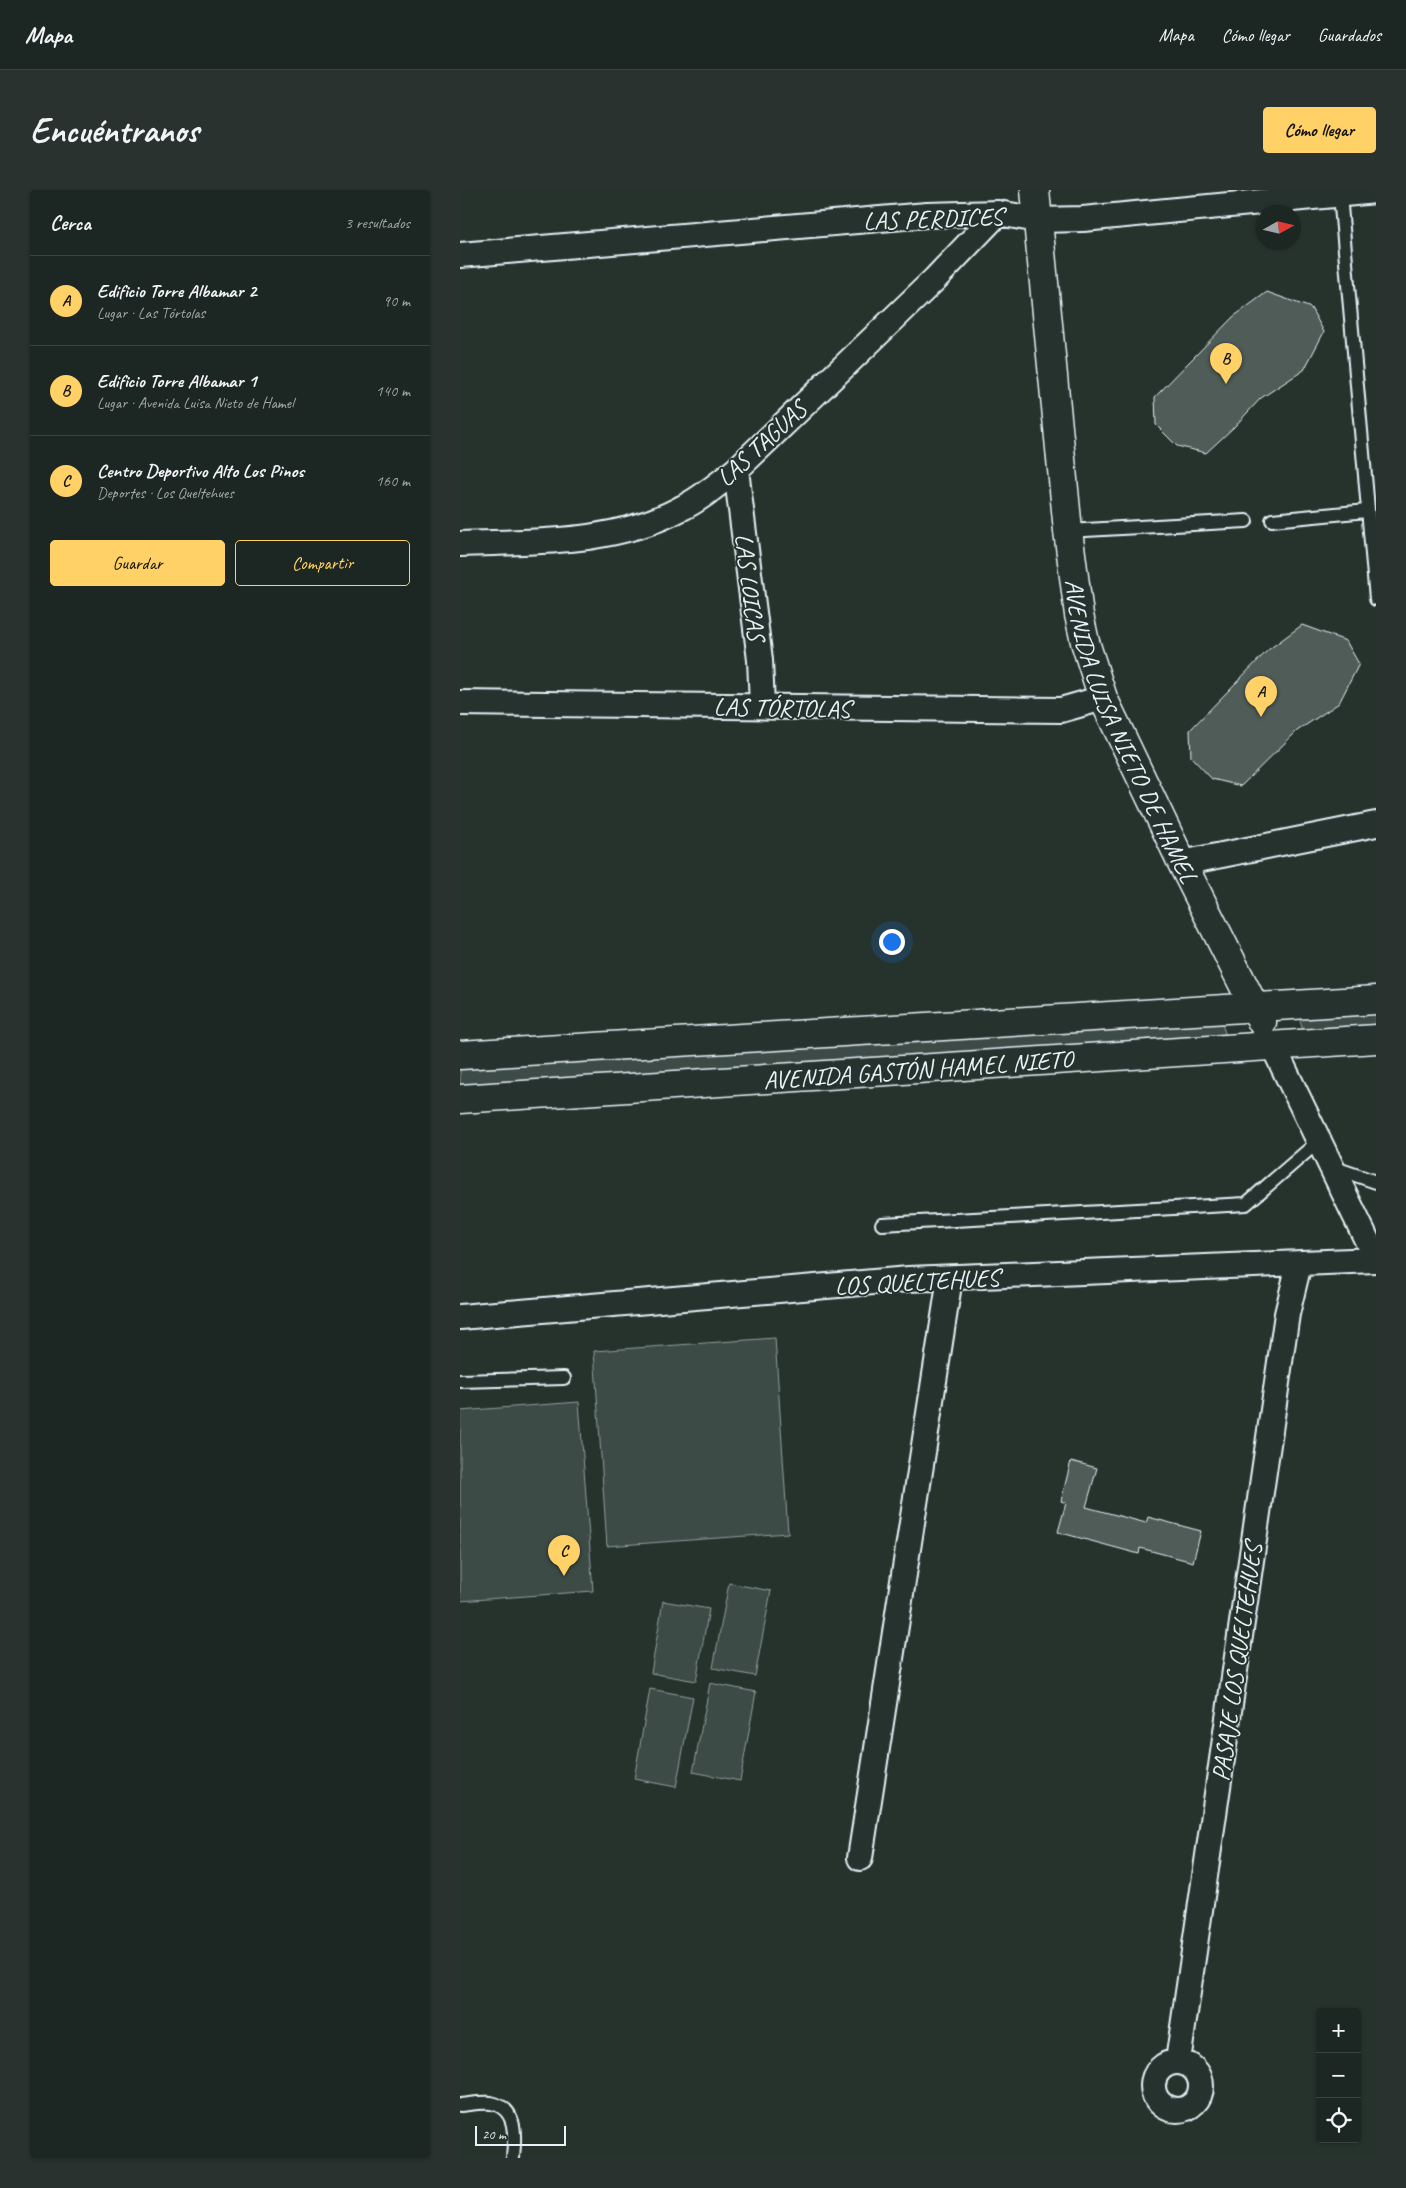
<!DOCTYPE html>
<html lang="es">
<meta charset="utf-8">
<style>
body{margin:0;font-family:Caveat,sans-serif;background:#29322f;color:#f1f3f6}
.controls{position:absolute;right:15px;bottom:15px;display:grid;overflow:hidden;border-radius:5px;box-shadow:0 1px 4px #0004}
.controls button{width:45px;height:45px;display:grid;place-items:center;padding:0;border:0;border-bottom:1px solid #3a4340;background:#1c2622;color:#f1f3f6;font:25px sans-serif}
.compass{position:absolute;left:796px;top:15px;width:45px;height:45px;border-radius:50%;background:#1c2622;box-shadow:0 1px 4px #0004;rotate:82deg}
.scale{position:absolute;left:15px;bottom:12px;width:91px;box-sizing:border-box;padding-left:5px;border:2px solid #e8f1f8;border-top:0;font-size:14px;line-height:18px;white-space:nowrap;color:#e8f1f8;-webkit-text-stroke:4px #26332d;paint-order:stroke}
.you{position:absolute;left:431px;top:751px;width:18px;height:18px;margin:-12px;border:4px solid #fff;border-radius:50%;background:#1a73e8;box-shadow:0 0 0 8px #1a73e833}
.badge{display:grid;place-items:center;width:32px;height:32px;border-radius:50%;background:#ffd166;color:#111;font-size:16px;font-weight:700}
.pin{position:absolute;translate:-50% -41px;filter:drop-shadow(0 1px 2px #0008)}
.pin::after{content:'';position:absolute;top:26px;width:18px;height:15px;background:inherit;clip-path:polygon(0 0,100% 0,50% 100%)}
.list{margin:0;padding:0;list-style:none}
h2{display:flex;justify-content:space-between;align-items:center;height:65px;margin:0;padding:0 20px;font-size:21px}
h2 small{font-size:16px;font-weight:400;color:#a0a5a5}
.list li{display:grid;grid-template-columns:32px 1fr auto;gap:15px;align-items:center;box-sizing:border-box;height:90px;padding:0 20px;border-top:1px solid #3a4340}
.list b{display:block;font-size:19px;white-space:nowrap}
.list p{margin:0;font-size:16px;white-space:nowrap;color:#a0a5a5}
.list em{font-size:16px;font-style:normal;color:#a0a5a5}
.actions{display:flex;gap:10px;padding:15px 20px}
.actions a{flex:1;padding:11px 0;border:1px solid #ffd166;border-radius:5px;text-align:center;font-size:18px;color:#ffd166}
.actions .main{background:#ffd166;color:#111}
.icon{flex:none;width:28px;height:28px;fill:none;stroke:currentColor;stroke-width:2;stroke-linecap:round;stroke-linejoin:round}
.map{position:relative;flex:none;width:916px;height:1968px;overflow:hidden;border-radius:5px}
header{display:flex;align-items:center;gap:30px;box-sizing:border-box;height:70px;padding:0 25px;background:#1c2622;border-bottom:1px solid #3a4340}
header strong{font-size:24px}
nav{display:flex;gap:28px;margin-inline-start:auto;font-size:18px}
.intro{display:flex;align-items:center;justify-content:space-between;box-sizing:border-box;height:120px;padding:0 30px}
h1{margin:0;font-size:35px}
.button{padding:12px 22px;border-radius:5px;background:#ffd166;color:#111;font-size:18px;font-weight:700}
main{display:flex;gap:30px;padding:0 30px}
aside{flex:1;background:#1c2622;border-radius:5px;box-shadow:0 1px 4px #0004}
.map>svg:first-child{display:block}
.green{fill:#3e4b47;stroke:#939ea0}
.building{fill:#505c59;stroke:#e8f1f8}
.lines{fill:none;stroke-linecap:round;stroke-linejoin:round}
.lane-casing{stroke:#e8f1f8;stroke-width:16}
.street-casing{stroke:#e8f1f8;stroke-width:28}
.secondary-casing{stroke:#e8f1f8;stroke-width:31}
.lane{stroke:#26332d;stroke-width:12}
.street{stroke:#26332d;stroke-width:24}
.secondary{stroke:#26332d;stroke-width:28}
.labels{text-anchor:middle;stroke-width:4;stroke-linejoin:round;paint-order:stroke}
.street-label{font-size:25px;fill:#e8f1f8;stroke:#26332d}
</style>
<header>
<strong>Mapa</strong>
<nav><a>Mapa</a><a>Cómo llegar</a><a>Guardados</a></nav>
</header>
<div class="intro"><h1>Encuéntranos</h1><a class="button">Cómo llegar</a></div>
<main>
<aside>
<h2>Cerca<small>3 resultados</small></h2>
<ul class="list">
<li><span class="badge">A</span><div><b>Edificio Torre Albamar 2</b><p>Lugar · Las Tórtolas</p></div><em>90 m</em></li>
<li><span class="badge">B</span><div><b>Edificio Torre Albamar 1</b><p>Lugar · Avenida Luisa Nieto de Hamel</p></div><em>140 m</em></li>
<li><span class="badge">C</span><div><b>Centro Deportivo Alto Los Pinos</b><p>Deportes · Los Queltehues</p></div><em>160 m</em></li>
</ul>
<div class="actions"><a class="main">Guardar</a><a>Compartir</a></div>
</aside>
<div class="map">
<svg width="916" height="1968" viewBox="0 0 916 1968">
<rect width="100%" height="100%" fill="#26332d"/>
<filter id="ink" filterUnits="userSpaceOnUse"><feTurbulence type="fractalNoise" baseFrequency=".02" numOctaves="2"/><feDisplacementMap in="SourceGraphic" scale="10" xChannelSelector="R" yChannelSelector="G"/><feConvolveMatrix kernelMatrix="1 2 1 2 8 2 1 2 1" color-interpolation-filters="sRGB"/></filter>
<g filter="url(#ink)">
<path class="green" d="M916 823V838L844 843 840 831 842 826Z
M761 831 765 843 763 849 0 896V878Z
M315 1148 328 1343 147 1356 134 1161Z
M119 1212 133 1401 0 1411V1221Z
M269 1393 311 1401 295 1486 253 1478Z
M203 1411 249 1419 236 1491 191 1483Z
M250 1493 296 1502 280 1591 233 1582Z
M190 1499 233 1507 216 1597 174 1589Z"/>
<path class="building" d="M807 102 851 118 864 142 844 180 801 208 774 237 746 263 717 256 696 235 695 207 773 127Z
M842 435 886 451 899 474 879 513 837 541 781 596 752 589 731 567 730 540 808 460Z
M611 1271 637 1278 626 1317 686 1333 688 1327 741 1341 733 1372 680 1358 679 1364 598 1342 606 1313 601 1311Z"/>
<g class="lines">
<defs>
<path id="lane" d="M880 5 916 409
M812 330 907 321
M608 341 786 331
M872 977 916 992
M422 1034 786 1014 859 951
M0 1191 104 1188
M0 1915C10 1914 22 1912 31 1913 58 1918 55 1948 53 1968"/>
<path id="street" d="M0 65 467 25 538 23 578 30 623 29 916 1
M276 280 300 470 302 515
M0 354C74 351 152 355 220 319 241 309 258 294 276 280L475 89 538 23
M0 513 601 520 643 508
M722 673 916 634
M813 856 916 1069
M0 1127 449 1089 916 1070
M400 1668 490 1088
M718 1871 827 1124 839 1074
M693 1896a24 24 0 1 1 48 0a24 24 0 1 1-48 0Z"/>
<g id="secondary">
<path id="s1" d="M575 0 608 341 619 425 625 452 643 508 722 673 802 832"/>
<path d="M0 865 916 810"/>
<path d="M0 909 916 849"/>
</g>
</defs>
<use href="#lane" class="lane-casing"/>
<use href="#street" class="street-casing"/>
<use href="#secondary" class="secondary-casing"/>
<use href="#lane" class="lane"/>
<use href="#street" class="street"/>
<use href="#secondary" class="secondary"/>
</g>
</g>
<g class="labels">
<g class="street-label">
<text transform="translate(473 28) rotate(-2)" y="9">LAS PERDICES</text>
<text transform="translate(301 253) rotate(-43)" y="9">LAS TAGUAS</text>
<text transform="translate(291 397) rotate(83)" y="9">LAS LOICAS</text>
<text transform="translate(322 517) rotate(1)" y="9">LAS TÓRTOLAS</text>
<text dy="9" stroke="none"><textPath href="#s1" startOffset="554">AVENIDA LUISA NIETO DE HAMEL</textPath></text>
<text transform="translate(458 879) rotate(-4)" y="9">AVENIDA GASTÓN HAMEL NIETO</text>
<text transform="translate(457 1091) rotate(-3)" y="9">LOS QUELTEHUES</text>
<text transform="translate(776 1472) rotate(-82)" y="9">PASAJE LOS QUELTEHUES</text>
</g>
</g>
</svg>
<div class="controls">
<button>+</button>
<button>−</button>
<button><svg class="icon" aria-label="locate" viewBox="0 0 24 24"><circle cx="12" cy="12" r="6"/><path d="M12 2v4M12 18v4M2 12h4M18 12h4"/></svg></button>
</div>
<svg class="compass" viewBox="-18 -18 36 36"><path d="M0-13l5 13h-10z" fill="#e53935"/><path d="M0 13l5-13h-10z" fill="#a0a5a5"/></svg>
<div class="scale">20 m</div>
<div class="you"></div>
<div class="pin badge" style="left:801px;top:527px">A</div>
<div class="pin badge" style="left:766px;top:194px">B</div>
<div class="pin badge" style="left:104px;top:1386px">C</div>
</div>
</main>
